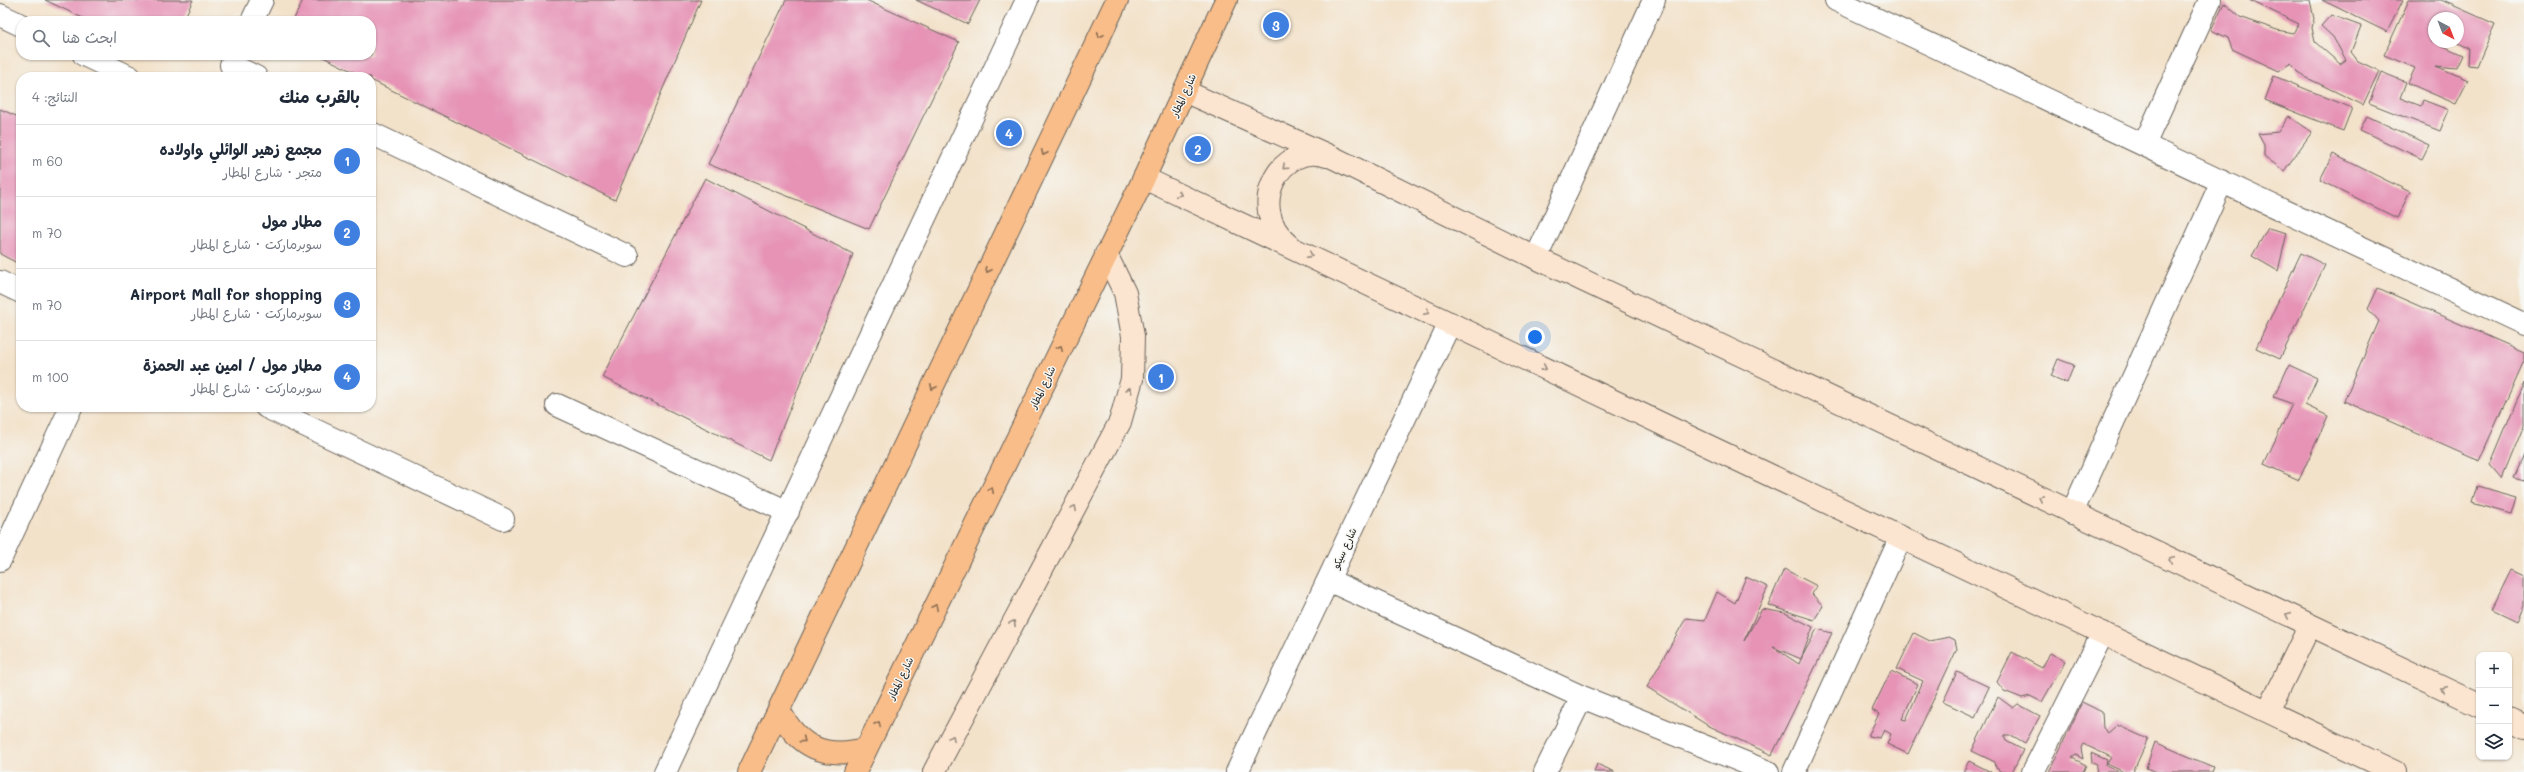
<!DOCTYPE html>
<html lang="ar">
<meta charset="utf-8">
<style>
body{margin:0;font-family:Mali,"Playpen Sans Arabic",sans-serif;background:#f2f2f3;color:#1f2937;direction:rtl}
.controls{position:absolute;right:12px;bottom:12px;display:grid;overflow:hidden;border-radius:8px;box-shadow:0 1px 3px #0004}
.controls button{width:36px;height:36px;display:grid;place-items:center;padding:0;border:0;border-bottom:1px solid #e0e1e3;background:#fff;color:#1f2937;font:20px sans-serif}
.compass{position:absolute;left:2428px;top:12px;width:36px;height:36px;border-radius:50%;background:#fff;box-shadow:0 1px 3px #0004;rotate:138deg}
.you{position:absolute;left:1535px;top:337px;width:14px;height:14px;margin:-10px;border:3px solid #fff;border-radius:50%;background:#1a73e8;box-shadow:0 0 0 6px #1a73e833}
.badge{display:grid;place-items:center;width:26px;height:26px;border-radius:50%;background:#1f6fb2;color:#fff;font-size:13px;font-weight:700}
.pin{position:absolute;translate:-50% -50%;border:2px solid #fff;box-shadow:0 1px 4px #0006}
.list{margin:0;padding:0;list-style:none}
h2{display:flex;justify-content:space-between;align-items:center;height:52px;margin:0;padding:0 16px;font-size:17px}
h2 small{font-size:13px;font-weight:400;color:#747a83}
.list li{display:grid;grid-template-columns:26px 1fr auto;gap:12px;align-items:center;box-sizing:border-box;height:72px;padding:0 16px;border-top:1px solid #e0e1e3}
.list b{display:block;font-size:15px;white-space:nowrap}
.list p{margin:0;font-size:13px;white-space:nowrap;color:#747a83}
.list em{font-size:13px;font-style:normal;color:#747a83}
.icon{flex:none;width:22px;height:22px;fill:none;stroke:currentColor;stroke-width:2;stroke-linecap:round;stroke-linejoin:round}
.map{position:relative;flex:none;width:2524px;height:772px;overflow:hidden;direction:ltr}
.search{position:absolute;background:#fff;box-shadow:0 1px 3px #0004;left:16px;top:16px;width:360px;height:44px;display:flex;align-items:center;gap:10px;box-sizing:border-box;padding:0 14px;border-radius:16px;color:#747a83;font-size:15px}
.panel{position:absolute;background:#fff;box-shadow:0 1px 3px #0004;left:16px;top:72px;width:360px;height:340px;border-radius:16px;direction:rtl}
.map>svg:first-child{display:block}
.building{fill:#e693b6;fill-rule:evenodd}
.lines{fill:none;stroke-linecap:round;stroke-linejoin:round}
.lane-casing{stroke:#676159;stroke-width:24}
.street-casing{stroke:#676159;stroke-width:24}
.secondary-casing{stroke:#676159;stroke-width:24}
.primary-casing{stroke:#676159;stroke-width:24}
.lane{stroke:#fff;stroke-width:22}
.street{stroke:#fff;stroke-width:22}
.secondary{stroke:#fce5d0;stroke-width:22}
.primary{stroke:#f8bd89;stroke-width:22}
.oneway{stroke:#8a6c52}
.oneway2{stroke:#978b7f}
.labels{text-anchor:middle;stroke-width:3;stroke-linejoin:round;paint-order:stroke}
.street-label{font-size:10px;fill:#1c1c1c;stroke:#f6f6f2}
</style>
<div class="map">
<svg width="2524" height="772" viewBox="0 0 2524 772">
<rect width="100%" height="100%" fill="#f6f6f2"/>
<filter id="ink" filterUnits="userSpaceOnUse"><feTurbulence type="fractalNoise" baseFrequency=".025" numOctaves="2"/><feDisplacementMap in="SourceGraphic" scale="8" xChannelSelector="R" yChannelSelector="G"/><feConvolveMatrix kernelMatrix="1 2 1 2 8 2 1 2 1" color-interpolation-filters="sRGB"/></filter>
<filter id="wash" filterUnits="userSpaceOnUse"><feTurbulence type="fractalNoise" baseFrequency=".012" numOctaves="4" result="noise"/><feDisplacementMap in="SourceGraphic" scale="16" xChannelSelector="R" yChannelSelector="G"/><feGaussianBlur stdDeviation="0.9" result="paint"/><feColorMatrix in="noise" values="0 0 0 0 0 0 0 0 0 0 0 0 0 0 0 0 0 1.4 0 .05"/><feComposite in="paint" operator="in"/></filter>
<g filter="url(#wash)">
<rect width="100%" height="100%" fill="#f3e2ca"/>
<g id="blocks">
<path class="building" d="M45 0H193L183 21H89Z
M303 0H701L615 200 371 80V77H364L319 55H371V21H293Z
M786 0H866L959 42 869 229 708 164Z
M916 0H980L968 24Z
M2249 0H2310L2314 19 2312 28 2315 42 2340 64 2346 60 2333 37 2321 26 2331 15 2361 26 2351 52 2358 61 2379 71 2363 105 2299 74 2291 63 2279 71 2232 49 2228 38 2211 30 2224 3 2240 17 2277 30 2293 33 2299 24Z
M2322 0H2403L2387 32Z
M2409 0H2441L2495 24 2477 66 2468 65 2469 48 2458 43V18H2434V31L2430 40 2463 55 2457 68 2436 66 2468 80 2456 104 2408 83 2415 68 2384 55Z
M2381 72 2406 82 2400 98 2421 106 2423 100 2449 110 2440 131 2369 103Z
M2274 76 2352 108 2343 131 2265 100Z
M0 109 21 118V265L0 254Z
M2289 116 2312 132 2284 171 2264 156V145L2258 134 2278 132Z
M2367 116 2429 145 2422 159 2360 130Z
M2333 154 2410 192 2397 218 2320 180Z
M705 178 853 254 769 460 602 377Z
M2268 228 2287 233 2278 271 2252 256Z
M2301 253 2325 265 2280 359 2256 348Z
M2378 288 2524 352V361L2479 461 2344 401 2379 321 2368 309Z
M2058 359 2074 365 2067 383 2051 376Z
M2289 365 2317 378 2305 405 2328 416 2299 480 2264 464 2292 404 2274 397Z
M2524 383V425L2502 479 2490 465Z
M2524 455V481L2514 478Z
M2477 486 2517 497 2512 514 2472 503Z
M1784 569 1817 586 1812 594 1823 606 1814 620 1768 605Z
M2511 570 2524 576V606L2517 621 2492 609Z
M1746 577 1768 587 1744 641 1762 609 1785 613 1813 627 1801 659 1817 629 1832 633 1772 755 1707 725 1647 687 1686 618 1705 620 1717 592 1735 603ZM1773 647 1801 659 1799 664Z
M1914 633 1930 641 1949 637 1955 640 1957 649 1908 754 1887 744 1891 734 1884 730 1880 738 1868 736 1879 714 1872 710 1891 671 1918 684 1902 719 1906 720 1923 681 1897 669Z
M2012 652 2042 668 2050 653 2065 661 2042 702 2030 696 2022 698 2004 691 1997 682Z
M1957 672 1989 687 1975 717 1943 702Z
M1998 697 2013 708 2018 704 2040 716 2025 743 2013 736H2004L2006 741 2023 750 2012 772H2003L1996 768 1995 762 1972 751Z
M2080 701 2102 712 2103 728 2108 733 2117 725 2148 739 2133 772H2124L2107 764 2111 757 2083 744 2081 748 2083 759 2076 755 2072 758 2086 765 2083 772H2049L2081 705Z
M2155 742 2213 767 2211 772H2156L2146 768Z
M2091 753 2107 760 2106 766 2119 772H2096L2097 765 2092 763Z
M1969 761 1991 772H1963Z
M1597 764 1615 772H1594Z"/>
</g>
</g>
<g filter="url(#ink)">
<use href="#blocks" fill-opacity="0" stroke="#676159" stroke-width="1"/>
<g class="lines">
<defs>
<path id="lane" d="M0 15 21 25
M252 21 262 0
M84 55 130 77
M231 65 256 77
M371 133 627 256
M0 282 21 292
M557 405 788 512
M266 407 503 519
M0 560 71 407
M665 772 1027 0"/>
<path id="street" d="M1836 0 2524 324
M2144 145 2210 0
M1536 258 1654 0
M2072 513 2222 181
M1328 580 1582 697
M1237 772 1450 323
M1545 772 1582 697 1768 772
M1794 772 1901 537
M2033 772 2103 633"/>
<path id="secondary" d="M1184 91 1334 158 1536 258 2479 705
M1144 178 2395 772
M1287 243C1246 208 1279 141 1327 156
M2268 711 2310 625
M2509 720 2524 727
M934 772 1120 422 1132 379 1133 336 1125 293 1106 254"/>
<path id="primary" d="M779 710C799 748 824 759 866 749
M749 772 1117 0
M855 772 1144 178 1226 0"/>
</defs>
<use href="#lane" class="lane-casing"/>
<use href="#street" class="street-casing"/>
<use href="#secondary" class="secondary-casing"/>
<use href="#primary" class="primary-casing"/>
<use href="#lane" class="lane"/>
<use href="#street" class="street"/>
<use href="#secondary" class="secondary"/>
<use href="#primary" class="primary"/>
</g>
<defs><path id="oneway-chevron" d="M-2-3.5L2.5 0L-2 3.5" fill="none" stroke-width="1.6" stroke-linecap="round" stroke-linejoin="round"/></defs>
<g class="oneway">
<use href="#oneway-chevron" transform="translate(1100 35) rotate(115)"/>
<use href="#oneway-chevron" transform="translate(1044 153) rotate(115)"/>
<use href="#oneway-chevron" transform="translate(988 270) rotate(115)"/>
<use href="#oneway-chevron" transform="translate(1060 348) rotate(-64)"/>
<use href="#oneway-chevron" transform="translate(933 387) rotate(115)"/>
<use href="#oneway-chevron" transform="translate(991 490) rotate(-64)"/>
<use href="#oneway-chevron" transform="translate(935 607) rotate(-64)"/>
<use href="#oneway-chevron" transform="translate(878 724) rotate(-64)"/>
<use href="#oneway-chevron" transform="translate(803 740) rotate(37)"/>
</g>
<g class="oneway2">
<use href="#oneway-chevron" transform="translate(1285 167) rotate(138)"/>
<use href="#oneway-chevron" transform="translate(1179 194) rotate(25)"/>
<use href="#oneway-chevron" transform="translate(1310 255) rotate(26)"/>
<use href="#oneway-chevron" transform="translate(1427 312) rotate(26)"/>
<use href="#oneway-chevron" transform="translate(1544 368) rotate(25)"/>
<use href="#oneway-chevron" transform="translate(1129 390) rotate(-74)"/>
<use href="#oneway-chevron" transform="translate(2041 498) rotate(-155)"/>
<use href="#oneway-chevron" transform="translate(1074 508) rotate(-62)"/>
<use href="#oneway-chevron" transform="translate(2171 559) rotate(-155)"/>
<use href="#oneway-chevron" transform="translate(2288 615) rotate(-155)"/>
<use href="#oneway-chevron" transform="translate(1013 623) rotate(-62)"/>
<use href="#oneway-chevron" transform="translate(2444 689) rotate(-155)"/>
<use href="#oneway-chevron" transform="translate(952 738) rotate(-62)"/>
</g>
</g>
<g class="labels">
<g class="street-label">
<text transform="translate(1183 95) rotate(-65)" y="4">شارع المطار</text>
<text transform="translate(1042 387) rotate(-64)" y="4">شارع المطار</text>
<text transform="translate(1344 548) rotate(-65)" y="4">شارع سيكو</text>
<text transform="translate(900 678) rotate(-64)" y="4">شارع المطار</text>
</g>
</g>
</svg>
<div class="controls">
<button>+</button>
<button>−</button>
<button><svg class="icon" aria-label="layers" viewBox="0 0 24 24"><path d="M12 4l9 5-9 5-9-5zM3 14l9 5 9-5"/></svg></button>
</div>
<svg class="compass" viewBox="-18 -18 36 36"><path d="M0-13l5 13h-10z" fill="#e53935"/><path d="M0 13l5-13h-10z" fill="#747a83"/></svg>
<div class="you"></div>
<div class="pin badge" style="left:1161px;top:377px;background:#3f7fe0">1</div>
<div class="pin badge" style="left:1198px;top:149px;background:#3f7fe0">2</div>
<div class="pin badge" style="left:1276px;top:25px;background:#3f7fe0">3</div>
<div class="pin badge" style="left:1009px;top:133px;background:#3f7fe0">4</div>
<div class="search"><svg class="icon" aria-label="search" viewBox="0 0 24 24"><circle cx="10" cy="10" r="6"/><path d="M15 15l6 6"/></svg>ابحث هنا</div>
<section class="panel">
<h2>بالقرب منك<small>النتائج: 4</small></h2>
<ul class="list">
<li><span class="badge" style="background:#3f7fe0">1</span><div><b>مجمع زهير الوائلي واولاده</b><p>متجر · شارع المطار</p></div><em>60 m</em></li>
<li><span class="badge" style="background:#3f7fe0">2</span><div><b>مطار مول</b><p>سوبرماركت · شارع المطار</p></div><em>70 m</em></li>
<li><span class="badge" style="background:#3f7fe0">3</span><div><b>Airport Mall for shopping</b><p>سوبرماركت · شارع المطار</p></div><em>70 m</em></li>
<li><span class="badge" style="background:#3f7fe0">4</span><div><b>مطار مول / امين عبد الحمزة</b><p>سوبرماركت · شارع المطار</p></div><em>100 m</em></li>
</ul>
</section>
</div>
